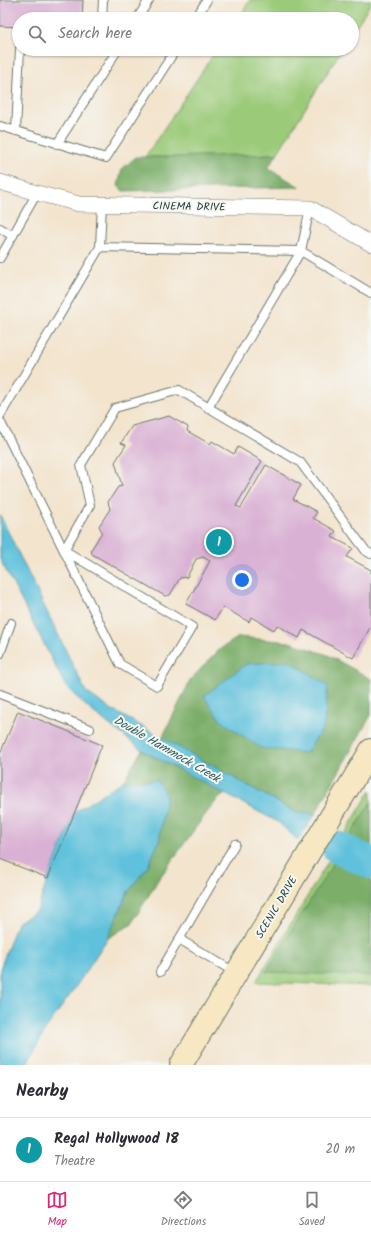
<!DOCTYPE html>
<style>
body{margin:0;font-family:Kalam,sans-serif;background:#f2f2f3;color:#2b2b33}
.you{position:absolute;left:242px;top:580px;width:14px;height:14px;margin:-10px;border:3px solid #fff;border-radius:50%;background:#1a73e8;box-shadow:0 0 0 6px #1a73e833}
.badge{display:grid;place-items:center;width:26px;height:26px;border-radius:50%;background:#db2777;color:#fff;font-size:13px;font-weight:700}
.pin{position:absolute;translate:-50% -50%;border:2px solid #fff;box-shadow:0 1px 4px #0006}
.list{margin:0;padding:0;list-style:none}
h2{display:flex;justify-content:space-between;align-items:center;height:52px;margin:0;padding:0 16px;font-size:17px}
h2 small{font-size:13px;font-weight:400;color:#7c7c81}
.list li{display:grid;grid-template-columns:26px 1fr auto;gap:12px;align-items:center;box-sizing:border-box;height:64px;padding:0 16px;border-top:1px solid #e1e1e2}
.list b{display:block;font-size:15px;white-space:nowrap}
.list p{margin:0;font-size:13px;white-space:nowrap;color:#7c7c81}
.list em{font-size:13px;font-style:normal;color:#7c7c81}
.icon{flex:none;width:22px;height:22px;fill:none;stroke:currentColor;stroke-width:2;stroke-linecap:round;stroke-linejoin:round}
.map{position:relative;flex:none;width:371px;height:1065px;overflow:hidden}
.search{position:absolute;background:#fff;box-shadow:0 1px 3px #0004;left:12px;right:12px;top:12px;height:44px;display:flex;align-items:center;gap:10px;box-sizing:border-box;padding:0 14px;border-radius:22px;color:#7c7c81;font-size:15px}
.sheet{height:116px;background:#fff}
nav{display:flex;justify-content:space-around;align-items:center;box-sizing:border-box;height:56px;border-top:1px solid #e1e1e2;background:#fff;font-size:11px;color:#7c7c81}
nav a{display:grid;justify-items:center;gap:2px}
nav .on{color:#db2777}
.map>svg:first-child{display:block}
.green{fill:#9bca79;stroke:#5d8456}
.forest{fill:#7cae69;stroke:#4e764e}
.water{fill:#5ec1dc;stroke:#3e7f88}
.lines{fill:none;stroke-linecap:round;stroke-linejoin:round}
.river{stroke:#5ec1dc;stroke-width:32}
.building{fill:#d9b1d4}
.lane-casing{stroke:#69776a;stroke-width:10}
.street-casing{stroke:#69776a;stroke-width:16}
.secondary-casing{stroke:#69776a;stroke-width:24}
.lane{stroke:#fff;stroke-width:8}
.street{stroke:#fff;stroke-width:15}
.secondary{stroke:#f7e8c3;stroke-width:22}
.labels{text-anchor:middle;stroke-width:4;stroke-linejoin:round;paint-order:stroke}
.street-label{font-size:11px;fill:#1f3d34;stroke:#f6f6f2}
.water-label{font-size:12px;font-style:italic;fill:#2f5e5e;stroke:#f6f6f2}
</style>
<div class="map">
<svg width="371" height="1065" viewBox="0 0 371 1065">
<rect width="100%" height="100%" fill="#f6f6f2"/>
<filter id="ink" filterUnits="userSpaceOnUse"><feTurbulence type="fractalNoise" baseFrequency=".025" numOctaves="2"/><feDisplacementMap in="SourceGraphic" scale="8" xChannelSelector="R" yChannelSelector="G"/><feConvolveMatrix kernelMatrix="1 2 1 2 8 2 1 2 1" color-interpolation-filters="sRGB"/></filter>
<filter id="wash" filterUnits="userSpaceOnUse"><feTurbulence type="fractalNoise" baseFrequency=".012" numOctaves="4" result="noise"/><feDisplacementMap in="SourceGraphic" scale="16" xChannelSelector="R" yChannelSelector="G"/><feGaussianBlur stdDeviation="0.9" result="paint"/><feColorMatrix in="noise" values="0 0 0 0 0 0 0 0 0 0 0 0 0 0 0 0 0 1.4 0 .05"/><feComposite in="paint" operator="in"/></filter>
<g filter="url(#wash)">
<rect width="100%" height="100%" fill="#f3e4ce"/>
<path class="green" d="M250 0H371V3L352 33V19H238Z
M217 49H342L277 154 168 157H145Z
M371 790V986L256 982Z"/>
<path class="forest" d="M277 154 268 168 300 187 123 191 118 186 122 169 136 157H168Z
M239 637 289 642 328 655 371 679V715L315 814 298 813 162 738 191 679 220 649Z
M142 750 225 794 217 800 202 819 158 880 132 923 107 939 128 892 148 866 159 841 166 795 156 780 123 781Z
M371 802V976L266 972Z"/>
<path class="water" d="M0 515 86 692 109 708 297 813 315 814 298 840 278 822 142 750 88 708 66 687 0 559Z
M290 661 328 686 324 727 306 753 261 748 221 721 204 696 246 664Z
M157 780 166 795 159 841 148 866 128 892 107 939 73 991 47 1027 26 1065H0V969L17 923 37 911 48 878 75 812 123 781Z"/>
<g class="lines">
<path class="river" d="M337 847 371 863"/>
</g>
<g id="blocks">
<path class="building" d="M0 0H83L82 19H19V27L0 26Z
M169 416 188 427 187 431 210 444 212 441 234 454 238 447 262 461 236 506 241 508 266 465 301 485 293 499 317 512 313 518 336 531 332 537 353 548 347 557 371 570V626L353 658 303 630 299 638 277 625 274 630 251 617 249 622 223 607 215 620 186 604 210 561 203 557 196 559 187 577 180 578 170 595 165 596 92 554 91 550 102 532 99 526 110 509 108 502 118 487 122 486 115 462 126 445 121 443 132 426Z
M18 711 102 745 48 878 0 859V754Z"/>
</g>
</g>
<g filter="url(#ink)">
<use href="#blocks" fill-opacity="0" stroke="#69776a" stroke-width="1"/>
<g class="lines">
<defs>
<path id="lane" d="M102 19 103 0
M137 19 149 0
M195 19 207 0
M0 126 106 158 176 49
M16 131 20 49
M57 144 118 49
M0 228 13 236
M100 247 102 204
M0 258 37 193
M208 408 301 251 310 208
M0 416 100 247 301 251 371 293
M0 421 120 664 157 686 192 627 64 550
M64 550 90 505 81 465 115 408 179 390 300 462 366 551 371 554
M0 654 11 623
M0 694 90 729
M179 939 236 973
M160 972 235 844"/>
<path id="street" d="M0 182 37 193 79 204 310 208 371 244"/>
<path id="secondary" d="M181 1065 371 750"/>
</defs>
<use href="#lane" class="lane-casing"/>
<use href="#street" class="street-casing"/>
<use href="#secondary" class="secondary-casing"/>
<use href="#lane" class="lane"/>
<use href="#street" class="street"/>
<use href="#secondary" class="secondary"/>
</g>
</g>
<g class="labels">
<g class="street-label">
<text transform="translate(189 206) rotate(1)" y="4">CINEMA DRIVE</text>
<text transform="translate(276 907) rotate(-59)" y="4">SCENIC DRIVE</text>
</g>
<g class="water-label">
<text transform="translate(167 749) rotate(30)" y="4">Double Hammock Creek</text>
</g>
</g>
</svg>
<div class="you"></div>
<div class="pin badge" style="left:219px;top:542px;background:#0f9aa8">1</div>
<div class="search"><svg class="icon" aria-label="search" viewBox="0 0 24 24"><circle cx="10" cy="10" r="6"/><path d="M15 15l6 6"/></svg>Search here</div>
</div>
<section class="sheet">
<h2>Nearby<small></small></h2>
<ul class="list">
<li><span class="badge" style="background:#0f9aa8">1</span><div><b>Regal Hollywood 18</b><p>Theatre</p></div><em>20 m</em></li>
</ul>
</section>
<nav>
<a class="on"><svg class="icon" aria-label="map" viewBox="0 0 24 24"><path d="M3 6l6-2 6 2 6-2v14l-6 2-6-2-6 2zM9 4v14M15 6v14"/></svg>Map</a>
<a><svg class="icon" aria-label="directions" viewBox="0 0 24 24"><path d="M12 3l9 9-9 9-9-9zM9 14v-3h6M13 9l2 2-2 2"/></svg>Directions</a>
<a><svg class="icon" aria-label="saved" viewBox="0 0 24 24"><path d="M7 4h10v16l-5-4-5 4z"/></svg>Saved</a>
</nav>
